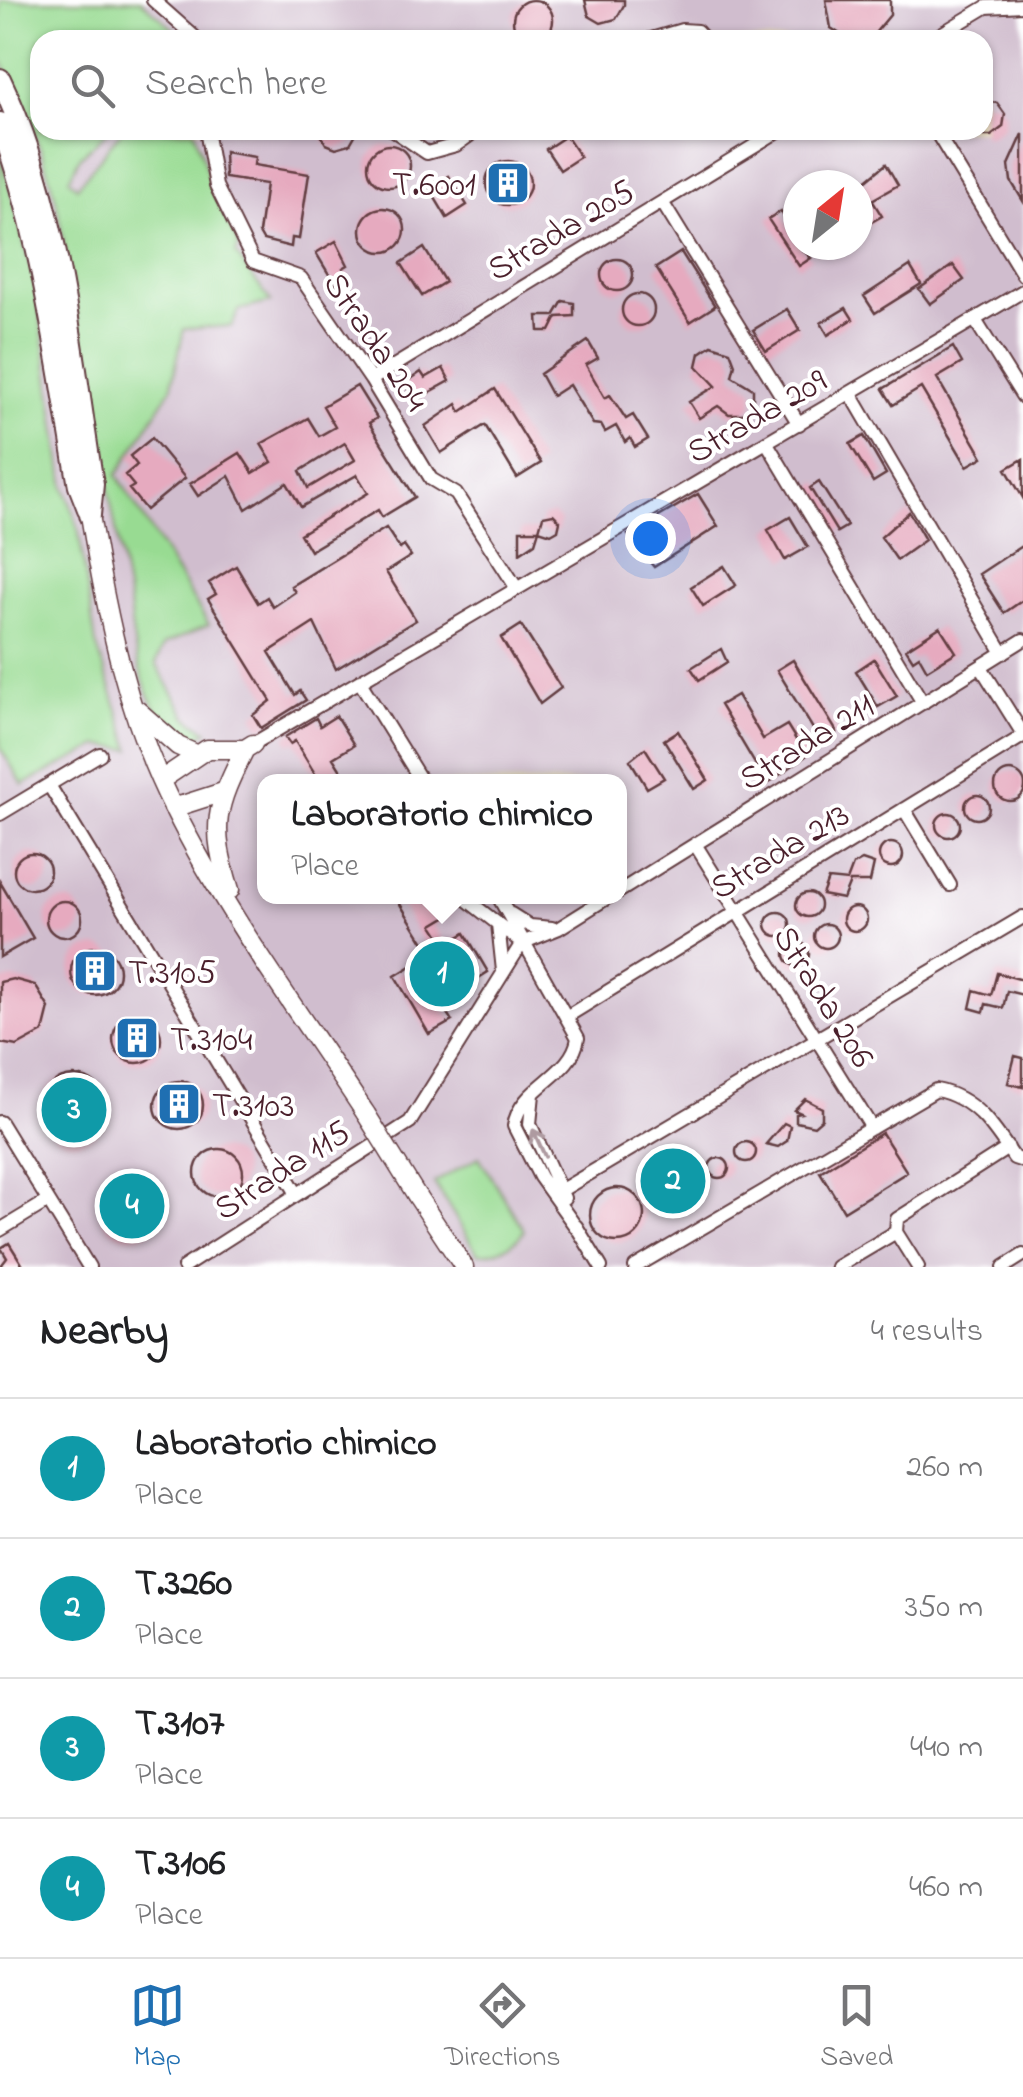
<!DOCTYPE html>
<style>
body{margin:0;font-family:"Indie Flower",sans-serif;background:#f6f6f6;color:#202124}
.compass{position:absolute;left:783px;top:170px;width:90px;height:90px;border-radius:50%;background:#fff;box-shadow:0 2px 8px #0004;rotate:30deg}
.you{position:absolute;left:650px;top:538px;width:35px;height:35px;margin:-25px;border:8px solid #fff;border-radius:50%;background:#1a73e8;box-shadow:0 0 0 15px #1a73e833}
.badge{display:grid;place-items:center;width:65px;height:65px;border-radius:50%;background:#1f6fb2;color:#fff;font-size:32px;font-weight:700}
.pin{position:absolute;translate:-50% -50%;border:5px solid #fff;box-shadow:0 2px 10px #0006}
.popup{position:absolute;left:257px;top:774px;width:370px;height:130px;box-sizing:border-box;display:grid;place-content:center;border-radius:20px;background:#fff;filter:drop-shadow(0 2px 8px #0005);font-size:32px;white-space:nowrap;color:#757577}
.popup b{font-size:38px;color:#202124}
.popup::after{content:'';position:absolute;left:50%;top:100%;margin-left:-20px;border:20px solid transparent;border-top-color:#fff}
.list{margin:0;padding:0;list-style:none}
h2{display:flex;justify-content:space-between;align-items:center;height:130px;margin:0;padding:0 40px;font-size:42px}
h2 small{font-size:32px;font-weight:400;color:#757577}
.list li{display:grid;grid-template-columns:65px 1fr auto;gap:30px;align-items:center;box-sizing:border-box;height:140px;padding:0 40px;border-top:2px solid #e0e0e0}
.list b{display:block;font-size:38px;white-space:nowrap}
.list p{margin:0;font-size:32px;white-space:nowrap;color:#757577}
.list em{font-size:32px;font-style:normal;color:#757577}
.icon{flex:none;width:55px;height:55px;fill:none;stroke:currentColor;stroke-width:2;stroke-linecap:round;stroke-linejoin:round}
.map{position:relative;flex:none;width:1023px;height:1267px;overflow:hidden}
.search{position:absolute;background:#fff;box-shadow:0 2px 8px #0004;left:30px;right:30px;top:30px;height:110px;display:flex;align-items:center;gap:25px;box-sizing:border-box;padding:0 35px;border-radius:30px;color:#757577;font-size:38px}
.sheet{height:690px;background:#fff}
nav{display:flex;justify-content:space-around;align-items:center;box-sizing:border-box;height:140px;border-top:2px solid #e0e0e0;background:#fff;font-size:28px;color:#757577}
nav a{display:grid;justify-items:center;gap:5px}
nav .on{color:#1f6fb2}
.map>svg:first-child{display:block}
.industrial{fill:#d0bdce;fill-rule:evenodd}
.green{fill:#98db92;stroke:#717d5e;stroke-width:2.5}
.building{fill:#e6aabf;fill-rule:evenodd}
.lines{fill:none;stroke-linecap:round;stroke-linejoin:round}
.minor-casing{stroke:#623c41;stroke-width:16}
.major-casing{stroke:#623c41;stroke-width:21}
.highway-casing{stroke:#623c41;stroke-width:24}
.minor{stroke:#fff;stroke-width:12}
.major{stroke:#fff;stroke-width:18}
.highway{stroke:#fff;stroke-width:20}
.major-bridge-casing{stroke:#623c41;stroke-width:21;stroke-linecap:butt}
.major-bridge{stroke:#fff;stroke-width:18}
.oneway{stroke:#ae9aa0}
.labels{text-anchor:middle;stroke-width:8;stroke-linejoin:round;paint-order:stroke}
.poi-label{font-size:35px;fill:#4a1f2b;stroke:#fff;text-anchor:start}
.street-label{font-size:35px;fill:#4a1f2b;stroke:#fff}
</style>
<div class="map">
<svg width="1023" height="1267" viewBox="0 0 1023 1267">
<rect width="100%" height="100%" fill="#fff"/>
<filter id="ink" filterUnits="userSpaceOnUse"><feTurbulence type="fractalNoise" baseFrequency=".01" numOctaves="2"/><feDisplacementMap in="SourceGraphic" scale="20" xChannelSelector="R" yChannelSelector="G"/><feConvolveMatrix kernelMatrix="1 2 1 2 8 2 1 2 1" color-interpolation-filters="sRGB"/></filter>
<filter id="wash" filterUnits="userSpaceOnUse"><feTurbulence type="fractalNoise" baseFrequency=".0048" numOctaves="4" result="noise"/><feDisplacementMap in="SourceGraphic" scale="40" xChannelSelector="R" yChannelSelector="G"/><feGaussianBlur stdDeviation="2.25" result="paint"/><feColorMatrix in="noise" values="0 0 0 0 0 0 0 0 0 0 0 0 0 0 0 0 0 1.4 0 .05"/><feComposite in="paint" operator="in"/></filter>
<g filter="url(#wash)">
<rect width="100%" height="100%" fill="#ebdebb"/>
<path class="industrial" d="M0 0H1023V1267H0ZM40 40H983V130H40ZM798 185H858V245H798ZM264 782H620V896H264Z"/>
<path class="green" d="M0 0H141L186 40H40V130H109L80 157 69 179 77 187 122 130H194L212 188 239 244 236 254 271 302 239 310 232 326 184 329 171 389 117 475 209 625 163 645 156 664 187 717 208 731 183 744C143 707 133 654 129 602L56 200 41 150 0 56Z
M0 151 36 287 65 488 78 527 96 644 131 749 99 746 23 785 0 748Z
M479 1157 524 1230C517 1245 494 1254 478 1254L434 1183Z"/>
<g id="blocks">
<path class="building" d="M513 20a20 20 0 1 1 40 0a20 20 0 1 1-40 0Z
M585 0H624V5L616 19 601 23 589 16Z
M826 0H890V15L870 39 849 40 831 28Z
M983 101 997 103 1005 114 1003 127 991 136H983Z
M318 130H358L350 144 336 148 326 144Z
M1023 134V201L1011 181 1009 165Z
M566 136 580 157 560 170 546 149Z
M368 166a21 21 0 1 1 42 0a21 21 0 1 1-42 0Z
M224 152 255 157 254 165 309 174 299 239 292 238 291 247 263 240 259 233 266 184 225 178Z
M486 183a22 22 0 1 1 44 0a22 22 0 1 1-44 0Z
M886 164 898 185 872 200 882 216 866 225 858 211V187Z
M449 176 467 205 447 218 429 188Z
M361 230a22 22 0 1 1 44 0a22 22 0 1 1-44 0Z
M781 211 798 245 811 258 799 266 768 219Z
M336 241 348 265 343 268 349 278 336 286 316 253Z
M424 248 445 282 422 296 401 263Z
M681 252 715 306 690 322 656 268Z
M601 275a16 16 0 1 1 32 0a16 16 0 1 1-32 0Z
M953 265 964 280 930 304 919 289Z
M910 266 921 284 875 313 864 296Z
M622 310a16 16 0 1 1 32 0a16 16 0 1 1-32 0Z
M563 301 574 303V316L557 317 550 331H539L538 316H554Z
M846 308 853 319 828 335 821 323Z
M787 309 800 330 766 351 753 330Z
M588 341 598 358 586 365 605 398 610 395 626 419 633 415 648 439 635 447 630 438 625 442 616 426 605 432 601 425 593 424 569 385 552 396 540 374Z
M712 345 730 351 735 364 732 376 753 389V405L743 414H729L718 406 699 418 689 402 716 386 697 366 700 353Z
M953 347 962 363 937 378 983 457 967 466 921 388 893 405 883 389Z
M443 368 450 381 416 400 404 384 421 372 425 378Z
M357 386 377 418 369 423 415 497 382 517 378 510 310 551 300 534 368 493 357 475 301 507 287 483 246 509 229 476 198 496 190 484 240 453 253 473 272 462 261 444 308 418 319 436 335 427 323 406ZM345 443 355 460 308 488 300 471Z
M495 389 541 463 517 478 485 425 441 453 425 426 457 404 461 412Z
M864 436 886 474 873 482 850 444Z
M152 438 185 478 146 510 129 489 134 486 125 475 137 465 130 456Z
M1023 459V498L1006 469Z
M819 482 847 526 837 532 810 488Z
M698 494 718 526 654 567 628 535Z
M909 512 925 540 897 560 881 537Z
M553 514 560 521 558 530 551 534 539 530 535 543 520 553V530H539L543 516Z
M790 517 808 547 785 560 768 530Z
M386 528 400 549 404 546 411 556 386 572 416 620 336 669 314 623 269 652 295 695 300 691 306 700 261 728 253 715 271 701 208 599 216 594 209 583 236 566 258 603 267 597 273 607 295 592 291 586Z
M1023 545V600L1004 613 979 574Z
M724 566 736 585 703 606 691 587Z
M521 625 561 688 540 704 501 638Z
M940 627 956 652 927 670 919 656 913 660 906 649Z
M721 649 727 662 699 680 691 668Z
M874 659 897 696 878 707 856 671Z
M793 660 837 732 821 742 777 670Z
M737 695 763 739 787 725 806 756 767 784 720 705Z
M336 716 354 745 333 758 348 782H320L295 741 290 744 285 737 316 718 320 726Z
M678 731 708 780 694 789 664 740Z
M645 748 664 778 647 788 630 760Z
M995 786a15 15 0 1 1 30 0a15 15 0 1 1-30 0Z
M965 807a12 12 0 1 1 24 0a12 12 0 1 1-24 0Z
M936 825a12 12 0 1 1 24 0a12 12 0 1 1-24 0Z
M879 855a12 12 0 1 1 24 0a12 12 0 1 1-24 0Z
M14 871a18 18 0 1 1 36 0a18 18 0 1 1-36 0Z
M862 860 874 864 870 882H850L843 899 822 895 828 879 847 881 853 865Z
M0 882 33 938 0 957Z
M796 905a12 12 0 1 1 24 0a12 12 0 1 1-24 0Z
M395 896H440L451 914 433 925 446 945 465 933 488 972 440 1002 452 1021 429 1034 395 976 431 954Z
M46 919a18 18 0 1 1 36 0a18 18 0 1 1-36 0Z
M843 919a12 12 0 1 1 24 0a12 12 0 1 1-24 0Z
M766 924a12 12 0 1 1 24 0a12 12 0 1 1-24 0Z
M814 936a12 12 0 1 1 24 0a12 12 0 1 1-24 0Z
M785 954a12 12 0 1 1 24 0a12 12 0 1 1-24 0Z
M71 971a24 24 0 1 1 48 0a24 24 0 1 1-48 0Z
M997 973 1023 980V995L1007 991 1003 1008 986 1004 984 1012 970 1008 974 990 991 995Z
M13 979 35 985 49 1008 43 1032 17 1046 0 1043V982Z
M113 1039a24 24 0 1 1 48 0a24 24 0 1 1-48 0Z
M1015 1056 1023 1058V1087L1008 1083Z
M41 1109a33 33 0 1 1 66 0a33 33 0 1 1-66 0Z
M155 1105a24 24 0 1 1 48 0a24 24 0 1 1-48 0Z
M805 1099 822 1108V1119L814 1126 796 1122V1114L801 1113 794 1110Z
M784 1123 790 1126 787 1141 778 1147 766 1144Z
M882 1133 907 1172 844 1211 820 1172Z
M736 1152a10 10 0 1 1 20 0a10 10 0 1 1-20 0Z
M195 1173a24 24 0 1 1 48 0a24 24 0 1 1-48 0Z
M646 1182a27 27 0 1 1 54 0a27 27 0 1 1-54 0Z
M709 1168a10 10 0 1 1 20 0a10 10 0 1 1-20 0Z
M99 1204a33 33 0 1 1 66 0a33 33 0 1 1-66 0Z
M590 1215a27 27 0 1 1 54 0a27 27 0 1 1-54 0Z
M9 1243 24 1267H0L7 1258 1 1248Z"/>
</g>
</g>
<g filter="url(#ink)">
<use href="#blocks" fill-opacity="0" stroke="#623c41" stroke-width="2.5"/>
<g class="lines">
<defs>
<path id="minor" d="M153 0 198 40
M648 40 682 30 697 31 705 40
M931 40 986 7 1023 5
M206 130 216 186 253 261 301 278 371 380 431 479 456 494 516 587
M393 130 427 153 456 145 477 130
M935 130 1023 275
M662 202 799 424
M975 320 1023 397
M371 380 780 130
M851 394 1003 653
M767 443 923 703
M981 667 1023 734
M360 682 422 782
M253 744 1023 291
M49 785 297 1194
M904 809 950 885
M0 814 100 754
M695 844 872 1128
M620 891 1023 640
M462 896 520 941
M498 896 578 1038C572 1077 520 1086 514 1126L540 1177 578 1230
M511 914 530 926 552 928
M498 924 503 971
M522 943 559 928 610 896
M566 1017 1023 736
M533 1094 530 1124 564 1198
M0 1122 89 1267
M560 1191 1023 917
M576 1226 601 1267
M0 1230 48 1201
M896 1232 918 1267
M184 1267 410 1122 522 943
M635 1267 936 1090C974 1097 994 1127 1014 1158L1023 1161
M837 1267 896 1232 897 1219 1008 1148
M1004 1267 1023 1255"/>
<path id="major" d="M90 515C107 616 127 717 174 809 227 916 301 1015 366 1114
M137 710 178 746 196 754
M161 780 207 749H245L253 744
M173 808 223 792
M230 890C210 825 215 809 245 749
M417 1196 464 1267"/>
<path id="highway" d="M0 79C60 205 71 348 93 484L90 515
M0 123C43 239 57 363 79 486L88 509"/>
</defs>
<use href="#minor" class="minor-casing"/>
<use href="#major" class="major-casing"/>
<use href="#highway" class="highway-casing"/>
<use href="#minor" class="minor"/>
<use href="#major" class="major"/>
<use href="#highway" class="highway"/>
<defs>
<path id="major-bridge" d="M366 1114 417 1196"/>
</defs>
<use href="#major-bridge" class="major-bridge-casing"/>
<use href="#major-bridge" class="major-bridge"/>
</g>
<defs><path id="oneway-shaft" d="M-6 0H5M1.5-3L5.5 0L1.5 3" fill="none" stroke-width="1.6" stroke-linecap="round" stroke-linejoin="round" transform="scale(2.5)"/></defs>
<use class="oneway" href="#oneway-shaft" transform="translate(539 1143) rotate(-114)"/>
</g>
<defs>
<symbol id="building-square" viewBox="-11 -11 22 22"><rect x="-9" y="-9" width="18" height="18" rx="4" fill="#1f6fb2" stroke="#fff"/><path d="M-4-6H4V6H1V3H-1V6H-4ZM-2.5-4.3h1.7v1.8h-1.7ZM.8-4.3h1.7v1.8H.8ZM-2.5-1h1.7V.8h-1.7ZM.8-1h1.7V.8H.8Z" fill="#fff"/></symbol>
</defs>
<g fill-rule="evenodd">
<use href="#building-square" x="483" y="158" width="50" height="50"/>
<use href="#building-square" x="70" y="946" width="50" height="50"/>
<use href="#building-square" x="112" y="1013" width="50" height="50"/>
<use href="#building-square" x="154" y="1079" width="50" height="50"/>
</g>
<g class="labels">
<g class="poi-label">
<text x="476" y="195" text-anchor="end">T.6001</text>
<text x="128" y="983">T.3105</text>
<text x="170" y="1050">T.3104</text>
<text x="212" y="1116">T.3103</text>
</g>
<g class="street-label">
<text transform="translate(560 229) rotate(-31)" y="12">Strada 205</text>
<text transform="translate(377 341) rotate(56)" y="12">Strada 204</text>
<text transform="translate(756 415) rotate(-30)" y="12">Strada 209</text>
<text transform="translate(806 741) rotate(-32)" y="12">Strada 211</text>
<text transform="translate(779 850) rotate(-31)" y="12">Strada 213</text>
<text transform="translate(825 996) rotate(58)" y="12">Strada 206</text>
<text transform="translate(281 1169) rotate(-33)" y="12">Strada 115</text>
</g>
</g>
</svg>
<svg class="compass" viewBox="-18 -18 36 36"><path d="M0-13l5 13h-10z" fill="#e53935"/><path d="M0 13l5-13h-10z" fill="#757577"/></svg>
<div class="you"></div>
<div class="pin badge" style="left:442px;top:974px;background:#0f9aa8">1</div>
<div class="popup"><b>Laboratorio chimico</b>Place</div>
<div class="pin badge" style="left:673px;top:1181px;background:#0f9aa8">2</div>
<div class="pin badge" style="left:74px;top:1110px;background:#0f9aa8">3</div>
<div class="pin badge" style="left:132px;top:1206px;background:#0f9aa8">4</div>
<div class="search"><svg class="icon" aria-label="search" viewBox="0 0 24 24"><circle cx="10" cy="10" r="6"/><path d="M15 15l6 6"/></svg>Search here</div>
</div>
<section class="sheet">
<h2>Nearby<small>4 results</small></h2>
<ul class="list">
<li><span class="badge" style="background:#0f9aa8">1</span><div><b>Laboratorio chimico</b><p>Place</p></div><em>260 m</em></li>
<li><span class="badge" style="background:#0f9aa8">2</span><div><b>T.3260</b><p>Place</p></div><em>350 m</em></li>
<li><span class="badge" style="background:#0f9aa8">3</span><div><b>T.3107</b><p>Place</p></div><em>440 m</em></li>
<li><span class="badge" style="background:#0f9aa8">4</span><div><b>T.3106</b><p>Place</p></div><em>460 m</em></li>
</ul>
</section>
<nav>
<a class="on"><svg class="icon" aria-label="map" viewBox="0 0 24 24"><path d="M3 6l6-2 6 2 6-2v14l-6 2-6-2-6 2zM9 4v14M15 6v14"/></svg>Map</a>
<a><svg class="icon" aria-label="directions" viewBox="0 0 24 24"><path d="M12 3l9 9-9 9-9-9zM9 14v-3h6M13 9l2 2-2 2"/></svg>Directions</a>
<a><svg class="icon" aria-label="saved" viewBox="0 0 24 24"><path d="M7 4h10v16l-5-4-5 4z"/></svg>Saved</a>
</nav>
